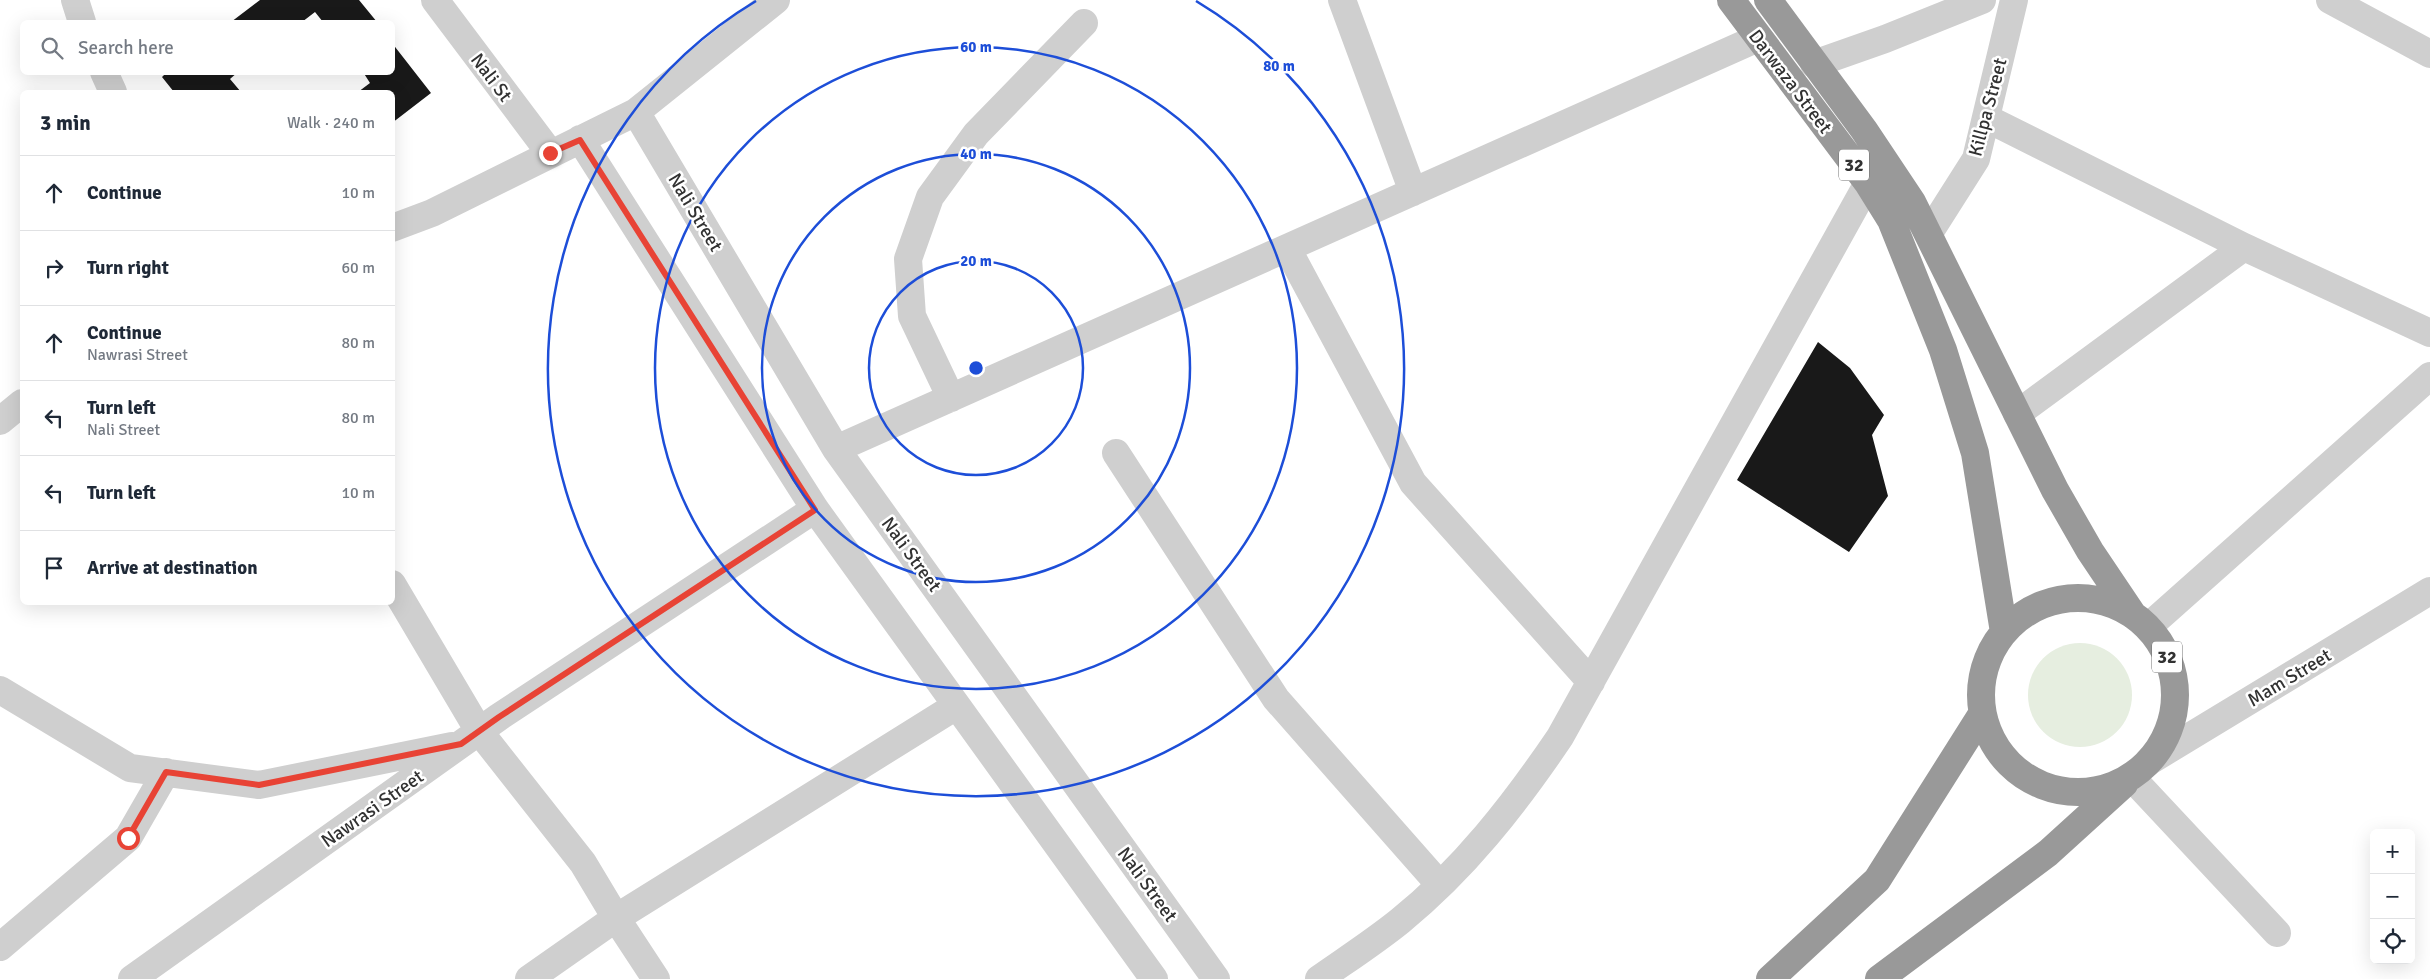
<!DOCTYPE html>
<meta charset="utf-8">
<style>
body{margin:0;font-family:Signika,sans-serif;background:#f2f2f3;color:#1f2937}
.controls{position:absolute;right:15px;bottom:15px;display:grid;overflow:hidden;border-radius:8px;box-shadow:0 5px 20px #0002}
.controls button{width:45px;height:45px;display:grid;place-items:center;padding:0;border:0;border-bottom:1px solid #e0e1e3;background:#fff;color:#1f2937;font:25px sans-serif}
.stop{position:absolute;width:15px;height:15px;margin:-11px;border:4px solid #e84335;border-radius:50%;background:#fff}
.stop.end{background:#e84335;border-color:#fff;box-shadow:0 1px 5px #0008}
.list{margin:0;padding:0;list-style:none}
h2{display:flex;justify-content:space-between;align-items:center;height:65px;margin:0;padding:0 20px;font-size:21px}
h2 small{font-size:16px;font-weight:400;color:#747a83}
.list li{display:grid;grid-template-columns:32px 1fr auto;gap:15px;align-items:center;box-sizing:border-box;height:75px;padding:0 20px;border-top:1px solid #e0e1e3}
.list b{display:block;font-size:19px;white-space:nowrap}
.list p{margin:0;font-size:16px;white-space:nowrap;color:#747a83}
.list em{font-size:16px;font-style:normal;color:#747a83}
.icon{flex:none;width:28px;height:28px;fill:none;stroke:currentColor;stroke-width:2;stroke-linecap:round;stroke-linejoin:round}
.map{position:relative;flex:none;width:2430px;height:979px;overflow:hidden}
.search{position:absolute;background:#fff;box-shadow:0 5px 20px #0002;left:20px;top:20px;width:375px;height:55px;display:flex;align-items:center;gap:12px;box-sizing:border-box;padding:0 18px;border-radius:8px;color:#747a83;font-size:19px}
.panel{position:absolute;background:#fff;box-shadow:0 5px 20px #0002;left:20px;top:90px;width:375px;height:515px;border-radius:8px}
.map>svg:first-child{display:block}
.green{fill:#e6eee0}
.building{fill:#191919}
.lines{fill:none;stroke-linecap:round;stroke-linejoin:round}
.minor{stroke:#cfcfcf;stroke-width:28}
.highway{stroke:#999;stroke-width:28}
.route{stroke:#e84335;stroke-width:6}
.ring{fill:none;stroke:#1d4ed8;stroke-width:2.5}
.labels{text-anchor:middle;stroke-width:5;stroke-linejoin:round;paint-order:stroke}
.shield{fill:#fff;stroke:#707070;stroke-width:1}
.shield-label{font-size:18px;font-weight:bold;fill:#323232}
.street-label{font-size:19px;fill:#323232;stroke:#fff}
.centre{fill:#1d4ed8;stroke:#fff;stroke-width:2.5}
.ring-label{font-size:15px;text-anchor:middle;font-weight:bold;fill:#1d4ed8;stroke:#fff;stroke-width:5;stroke-linejoin:round;paint-order:stroke}
</style>
<div class="map">
<svg width="2430" height="979" viewBox="0 0 2430 979">
<rect width="100%" height="100%" fill="#fff"/>
<path class="green" d="M2028 695a52 52 0 1 1 104 0a52 52 0 1 1-104 0Z"/>
<path class="building" d="M260 0H359L377 22H323L315 12 302 22H231Z
M392 43 431 93 392 123V92H358L370 83 363 72H392Z
M167 72H238L230 79 241 92H174L162 77Z
M1818 342 1850 368 1884 415 1872 435 1888 496 1849 552 1737 480Z"/>
<g class="lines">
<path class="minor" d="M75 0 82 22
M435 0 550 153
M1342 0 1413 192
M2330 0 2430 54
M1814 64 1885 39 1982 0
M104 72 113 92
M636 112 836 449 1216 979
M1986 118 2244 247 2430 333
M580 139 815 509 1154 979
M392 228 432 213 636 112 776 0
M1929 233 1976 159 2014 0
M1287 248 1413 483 1591 682
M951 398 912 316 908 259 930 197 976 134 1084 23
M2017 414 2244 247
M0 421 22 403
M836 449 1758 38
M1116 453 1276 699 1440 885
M392 584 479 731 583 863 616 918 656 979
M2148 627 2430 376
M0 690 130 768 259 785 452 746
M2148 762 2430 591
M2131 777 2277 933
M0 947 128 838 166 772
M132 979 499 717 815 509
M529 979 616 918 956 706
M1319 979C1346 960 1374 942 1400 921 1464 869 1514 805 1560 737L1868 183"/>
<path class="highway" d="M1731 0 1868 183 1891 220 1943 350 1975 453 2004 632
M1768 0 1864 130 1912 202 2055 490 2090 551 2133 615
M1981 695a97 97 0 1 1 194 0a97 97 0 1 1-194 0Z
M1770 979 1877 880 1982 714
M1879 979 2048 853 2124 784"/>
</g>
<g class="lines">
<path class="route" d="M128 838 166 772 259 785 461 744 499 717 815 510 580 140 550 153"/>
</g>
<g class="ring">
<circle cx="976" cy="368" r="107"/>
<circle cx="976" cy="368" r="214"/>
<circle cx="976" cy="368" r="321"/>
<path d="M1196 1A428 428 0 1 1 756 1"/>
</g>
<g class="labels">
<g class="shield">
<rect x="1839" y="149.5" width="30" height="31" rx="4"/>
<rect x="2152" y="641.5" width="30" height="31" rx="4"/>
</g>
<g class="shield-label">
<text x="1854" y="171">32</text>
<text x="2167" y="663">32</text>
</g>
<g class="street-label">
<text transform="translate(492 77) rotate(53)" y="7">Nali St</text>
<text transform="translate(1791 81) rotate(53)" y="7">Darwaza Street</text>
<text transform="translate(1987 107) rotate(-75)" y="7">Killpa Street</text>
<text transform="translate(696 212) rotate(59)" y="7">Nali Street</text>
<text transform="translate(912 554) rotate(54)" y="7">Nali Street</text>
<text transform="translate(2289 677) rotate(-31)" y="7">Mam Street</text>
<text transform="translate(372 808) rotate(-35)" y="7">Nawrasi Street</text>
<text transform="translate(1148 884) rotate(54)" y="7">Nali Street</text>
</g>
</g>
<circle cx="976" cy="368" r="8" class="centre"/>
<g class="ring-label">
<text x="976" y="52">60 m</text>
<text x="1279" y="71">80 m</text>
<text x="976" y="159">40 m</text>
<text x="976" y="266">20 m</text>
</g>
</svg>
<div class="controls">
<button>+</button>
<button>−</button>
<button><svg class="icon" aria-label="locate" viewBox="0 0 24 24"><circle cx="12" cy="12" r="6"/><path d="M12 2v4M12 18v4M2 12h4M18 12h4"/></svg></button>
</div>
<div class="stop" style="left:128px;top:838px"></div>
<div class="stop end" style="left:550px;top:153px"></div>
<div class="search"><svg class="icon" aria-label="search" viewBox="0 0 24 24"><circle cx="10" cy="10" r="6"/><path d="M15 15l6 6"/></svg>Search here</div>
<section class="panel">
<h2>3 min<small>Walk · 240 m</small></h2>
<ul class="list">
<li><svg class="icon" aria-label="ahead" viewBox="0 0 24 24"><path d="M12 20V5M6 11l6-6 6 6"/></svg><div><b>Continue</b></div><em>10 m</em></li>
<li><svg class="icon" aria-label="right" viewBox="0 0 24 24"><path d="M7 20v-9h11M14 6l5 5-5 5"/></svg><div><b>Turn right</b></div><em>60 m</em></li>
<li><svg class="icon" aria-label="ahead" viewBox="0 0 24 24"><path d="M12 20V5M6 11l6-6 6 6"/></svg><div><b>Continue</b><p>Nawrasi Street</p></div><em>80 m</em></li>
<li><svg class="icon" aria-label="left" viewBox="0 0 24 24"><path d="M17 20v-9H6M10 6l-5 5 5 5"/></svg><div><b>Turn left</b><p>Nali Street</p></div><em>80 m</em></li>
<li><svg class="icon" aria-label="left" viewBox="0 0 24 24"><path d="M17 20v-9H6M10 6l-5 5 5 5"/></svg><div><b>Turn left</b></div><em>10 m</em></li>
<li><svg class="icon" aria-label="arrive" viewBox="0 0 24 24"><path d="M6 21V4h12l-3 4 3 4H6"/></svg><div><b>Arrive at destination</b></div></li>
</ul>
</section>
</div>
